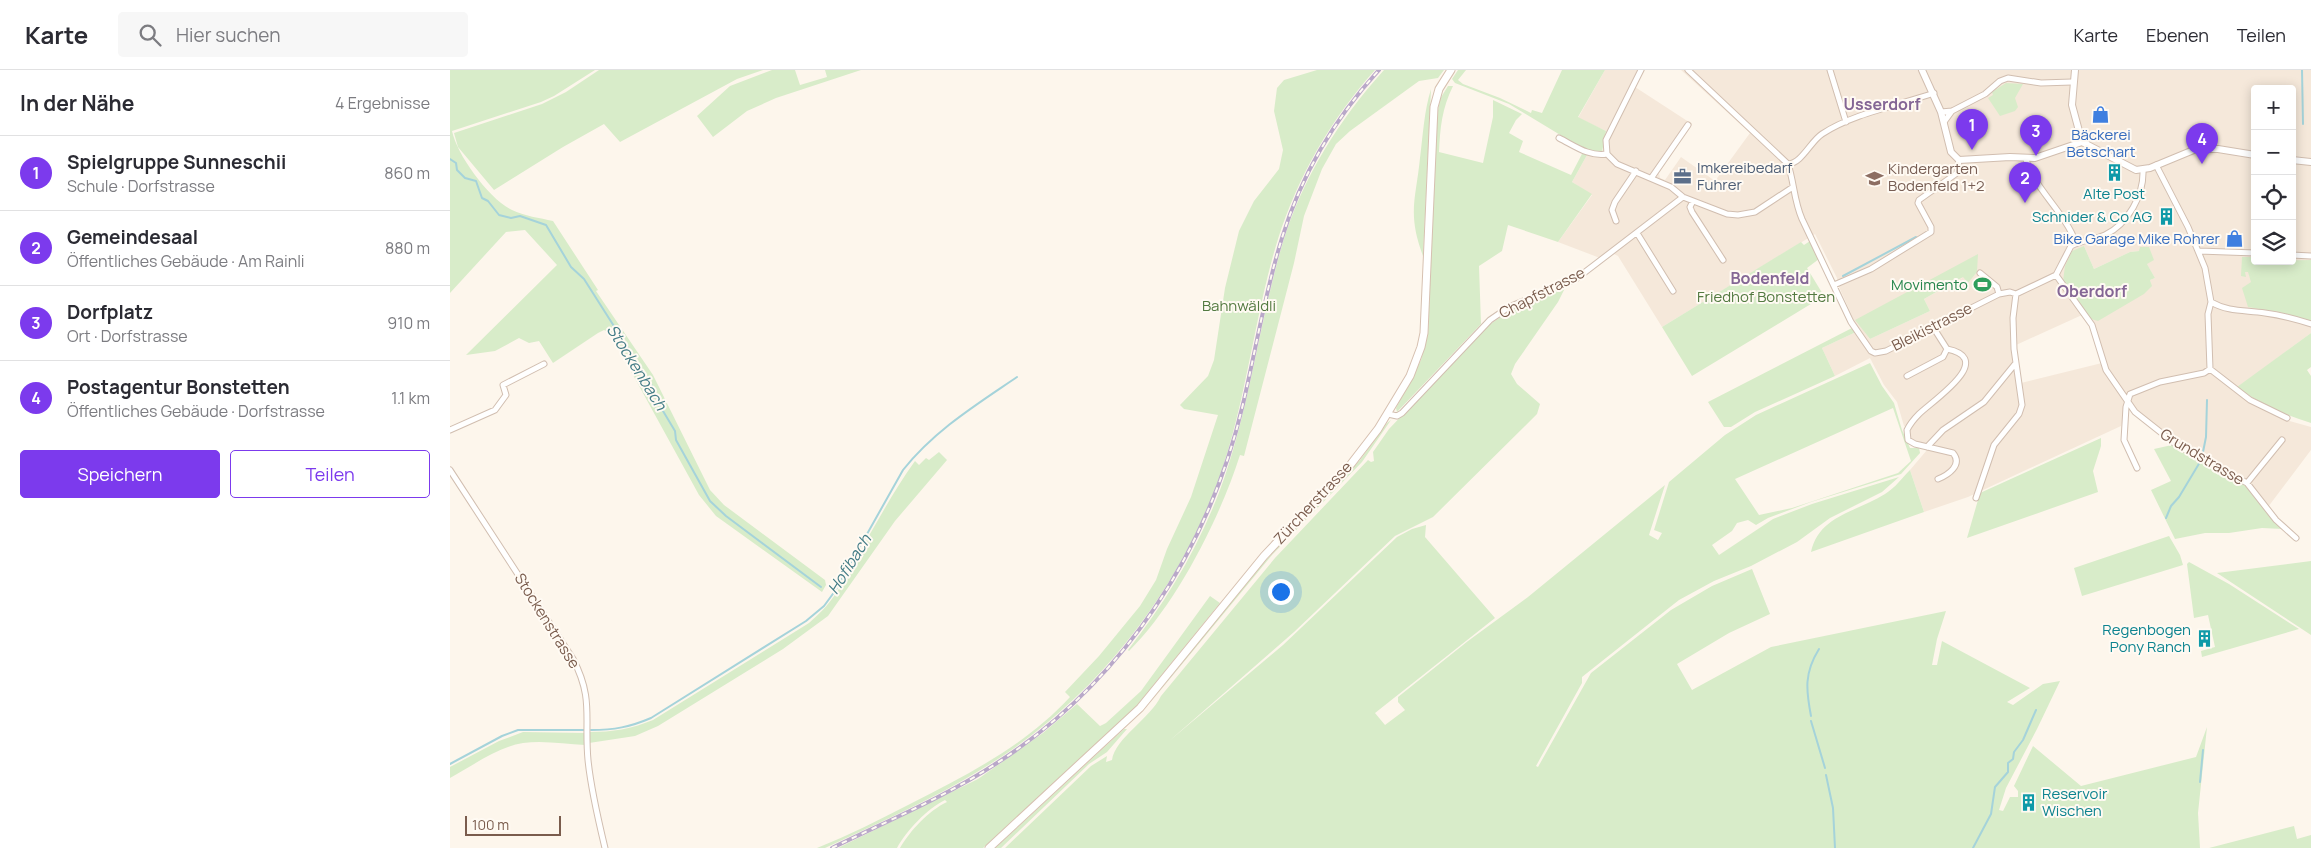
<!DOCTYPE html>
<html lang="de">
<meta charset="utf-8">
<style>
body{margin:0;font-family:Manrope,sans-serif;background:#f7f7f7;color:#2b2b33}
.controls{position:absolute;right:15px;top:15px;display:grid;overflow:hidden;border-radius:5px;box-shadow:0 2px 12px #0003}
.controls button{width:45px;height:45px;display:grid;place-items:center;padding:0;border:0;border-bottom:1px solid #e1e1e2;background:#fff;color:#2b2b33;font:25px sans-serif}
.scale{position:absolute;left:15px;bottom:12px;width:96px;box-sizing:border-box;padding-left:5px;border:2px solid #7a5c4d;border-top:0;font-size:14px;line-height:18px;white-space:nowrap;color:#7a5c4d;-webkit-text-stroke:4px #fffaf3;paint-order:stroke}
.you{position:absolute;left:830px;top:521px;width:18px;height:18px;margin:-12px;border:4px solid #fff;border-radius:50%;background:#1a73e8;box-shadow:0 0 0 8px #1a73e833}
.badge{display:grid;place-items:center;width:32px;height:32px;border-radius:50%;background:#7c3aed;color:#fff;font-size:16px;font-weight:700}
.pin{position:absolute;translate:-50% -41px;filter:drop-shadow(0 1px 2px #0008)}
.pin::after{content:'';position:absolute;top:26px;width:18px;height:15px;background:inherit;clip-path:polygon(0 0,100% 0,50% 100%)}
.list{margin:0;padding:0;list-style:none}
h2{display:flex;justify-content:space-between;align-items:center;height:65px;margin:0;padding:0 20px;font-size:21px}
h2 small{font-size:16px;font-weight:400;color:#7c7c81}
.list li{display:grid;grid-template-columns:32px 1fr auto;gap:15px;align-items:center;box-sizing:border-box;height:75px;padding:0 20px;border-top:1px solid #e1e1e2}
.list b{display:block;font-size:19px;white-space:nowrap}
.list p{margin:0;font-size:16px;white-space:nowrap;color:#7c7c81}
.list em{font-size:16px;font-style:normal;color:#7c7c81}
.actions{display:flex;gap:10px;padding:15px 20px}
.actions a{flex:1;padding:11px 0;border:1px solid #7c3aed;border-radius:5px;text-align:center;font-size:18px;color:#7c3aed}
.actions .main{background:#7c3aed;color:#fff}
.icon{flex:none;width:28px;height:28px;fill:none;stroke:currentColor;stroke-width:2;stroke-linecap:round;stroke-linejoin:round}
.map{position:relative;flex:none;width:1861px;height:778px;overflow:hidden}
header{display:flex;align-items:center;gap:30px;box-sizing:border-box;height:70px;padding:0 25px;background:#fff;border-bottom:1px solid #e1e1e2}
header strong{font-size:24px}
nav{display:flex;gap:28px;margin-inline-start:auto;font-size:18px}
.search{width:350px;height:45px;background:#f7f7f7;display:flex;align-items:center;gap:12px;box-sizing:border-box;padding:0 18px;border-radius:5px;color:#7c7c81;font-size:19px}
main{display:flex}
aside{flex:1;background:#fff}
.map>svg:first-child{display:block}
.residential{fill:#f5e8da;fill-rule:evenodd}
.green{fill:#d8ecc9;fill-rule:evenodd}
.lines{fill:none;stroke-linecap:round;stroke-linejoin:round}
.stream{stroke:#a5d3da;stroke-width:2}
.pedestrian-casing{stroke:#d1beb0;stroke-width:5.5}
.minor-casing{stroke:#d1beb0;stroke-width:7}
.tertiary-casing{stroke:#d1beb0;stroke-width:8}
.secondary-casing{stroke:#d6c0b0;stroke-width:9}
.pedestrian{stroke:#fff;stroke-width:4}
.minor{stroke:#fff;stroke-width:5}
.tertiary{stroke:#fff;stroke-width:6}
.secondary{stroke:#fff;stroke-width:7}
.rail-casing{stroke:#b9a8c9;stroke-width:4}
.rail{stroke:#fffaf3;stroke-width:2;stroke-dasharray:5.5;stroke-linecap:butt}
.labels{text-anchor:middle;stroke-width:4;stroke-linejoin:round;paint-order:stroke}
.shop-label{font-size:15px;fill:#366cbe;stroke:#fffaf3}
.service-label{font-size:15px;fill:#4e5e75;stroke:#fffaf3;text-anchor:start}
.education-label{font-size:15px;fill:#785e54;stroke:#fffaf3;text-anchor:start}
.culture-label{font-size:15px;fill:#0d838f;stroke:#fffaf3;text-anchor:end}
.leisure-label{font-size:15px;fill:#27864d;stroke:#fffaf3;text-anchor:end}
.street-label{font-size:15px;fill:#7a5c4d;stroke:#fffaf3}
.park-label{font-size:15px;fill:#537a41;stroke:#fffaf3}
.neighbourhood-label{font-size:16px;font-weight:bold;fill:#846695;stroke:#fffaf3}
.water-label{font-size:16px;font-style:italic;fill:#437c86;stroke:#fffaf3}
</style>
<header>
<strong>Karte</strong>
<div class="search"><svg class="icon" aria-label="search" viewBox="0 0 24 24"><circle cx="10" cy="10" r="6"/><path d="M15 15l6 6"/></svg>Hier suchen</div>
<nav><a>Karte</a><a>Ebenen</a><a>Teilen</a></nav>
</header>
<main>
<aside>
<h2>In der Nähe<small>4 Ergebnisse</small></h2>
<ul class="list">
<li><span class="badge">1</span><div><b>Spielgruppe Sunneschii</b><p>Schule · Dorfstrasse</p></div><em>860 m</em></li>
<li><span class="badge">2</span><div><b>Gemeindesaal</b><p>Öffentliches Gebäude · Am Rainli</p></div><em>880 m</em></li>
<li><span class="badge">3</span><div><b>Dorfplatz</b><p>Ort · Dorfstrasse</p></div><em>910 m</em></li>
<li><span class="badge">4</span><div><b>Postagentur Bonstetten</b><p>Öffentliches Gebäude · Dorfstrasse</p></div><em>1.1 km</em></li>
</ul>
<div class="actions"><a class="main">Speichern</a><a>Teilen</a></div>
</aside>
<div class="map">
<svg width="1861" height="778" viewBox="0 0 1861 778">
<rect width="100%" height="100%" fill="#fdf6ec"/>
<path class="residential" d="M1155 0H1195L1185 17 1242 54 1209 103 1210 108 1215 110 1231 87 1265 111 1300 63 1231 0H1861V263L1783 321 1809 337 1836 350 1861 357V380L1818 437 1800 414 1724 371 1685 339 1675 340 1671 356 1518 427 1474 442 1460 400 1477 380 1475 374 1461 369 1460 360 1454 356 1447 332 1434 315 1420 288 1385 306 1372 278 1406 262 1403 248 1389 217 1387 208 1365 164 1212 257 1168 186 1160 182 1150 188 1108 172 1142 125 1122 112 1137 85 1153 80 1156 61 1128 48ZM1805 19H1842V191H1805ZM1634 176 1644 199 1680 182 1689 181 1705 208 1700 210 1701 215 1613 211ZM1527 202 1517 213 1514 207 1474 229 1480 241 1420 269 1406 250ZM1632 245 1639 254 1652 293 1571 313 1566 275Z"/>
<path class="green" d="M0 0H145L104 26 91 32 2 61C7 85 39 129 62 140 74 146 90 148 103 151L148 220 146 221 203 305 260 420 274 435 375 510 376 515 372 522 266 446 249 425 160 263 154 260 148 263 103 293 89 271 79 273 69 268 45 281 16 285 107 195 75 160 56 162 0 223Z
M149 0H313L287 9 170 72 154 54 113 77 44 120 8 77 4 63 92 34 116 22Z
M322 0H345L350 15 377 7 375 0H411L326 28 297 41 263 67 247 46 280 16Z
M867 0H925C881 49 848 106 828 169 813 217 805 267 794 316 785 358 774 401 756 441 710 546 631 640 532 699 482 730 428 753 375 778H367C399 765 429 750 460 734 517 705 576 675 620 627L615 622 649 586 690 536 706 510 717 479 741 427 768 345 734 339 730 335 758 306 764 290 775 218 789 161 804 131 829 99 833 80 824 41 827 18 834 10Z
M934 0H994L988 8 969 11 900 61 886 74 872 99 854 146 844 193 794 386 790 385C770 448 726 535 679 581L678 580C719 528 753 470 775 406 801 329 810 249 833 172 853 107 889 50 934 0Z
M1008 0H1016L1008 10 1013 14 1050 28 1081 43 1082 40 1092 43 1112 0H1155L1128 47 1156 61 1152 82 1140 83 1059 34 1005 13 1002 9Z
M1556 13 1573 14 1565 28 1568 37 1565 41 1550 46 1538 28 1543 25 1542 22Z
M998 16H1003C992 38 990 58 989 82L1033 93 1043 47V30L1072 44 1066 50 1059 63 1073 71 1069 82 1121 105 1133 82 1137 85 1122 112 1142 124 1108 172 1058 155 1052 181 1029 196 1031 254 947 342 946 338 971 290 978 264 986 52 990 29Z
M981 19 973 186C957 143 966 129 970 88 973 64 974 42 981 19Z
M1360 171 1369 189 1357 198 1374 226 1242 306 1212 257 1351 172 1354 175Z
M1634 176 1644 199 1680 182 1689 181 1690 177H1699L1704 190 1697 194 1705 208 1700 210 1702 216 1694 224 1648 251 1641 249 1613 211 1615 196 1622 181Z
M1528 184 1527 202 1518 213 1513 207 1474 229 1480 241 1420 269 1405 250Z
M1792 187H1805V191L1861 190V251L1829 242 1798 237 1792 218 1801 212 1798 202H1795L1796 207 1791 206Z
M1115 218 1108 232 1065 294 1061 304 1067 314 1090 334 1087 344 983 447 945 466 844 562 718 672 833 575 947 467 962 459 976 455 975 467 1045 548 925 643 935 655 955 640 948 632V627L1018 571 1078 527 1215 415 1199 465 1208 470 1212 463 1204 460 1219 412 1275 365 1306 345 1420 293 1432 316 1444 333 1452 360 1460 378H1469L1470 383 1451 404 1361 432 1318 448 1306 455 1298 450 1287 453 1282 461 1262 475 1269 485 1323 449 1362 434 1449 407 1432 422 1380 448 1347 472 1301 496 1264 511 1229 530 1132 607V613L1086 696 1088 697 1141 603 1221 540 1262 516 1302 499 1320 544 1279 563 1227 594 1242 620 1321 577 1496 541 1487 569 1482 595H1487L1492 571 1580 618 1557 632 1563 635 1593 614 1610 611 1587 659 1556 718 1549 740 1553 741 1560 727H1568V721L1564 716 1583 676 1631 716 1746 687 1757 657 1748 743 1750 778H555L641 696 657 686 656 692 662 690C665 668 700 649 711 626L825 488 918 390 921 392 924 391 923 382 939 359 1036 257 1064 238ZM1443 338 1461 391 1448 403 1342 438 1309 445 1285 409Z
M1402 258 1406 262 1372 278 1385 306 1305 342 1281 357H1274L1258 332Z
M1861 263V297L1857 300 1861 306V353C1834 345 1810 334 1787 317Z
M941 350 912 392 822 485 700 633 805 502 910 390 937 353Z
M1651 368V376L1643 401 1648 422 1517 468 1530 423Z
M1722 375 1788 410 1798 418 1833 459 1812 458 1779 463H1755L1725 469 1701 420 1721 411 1704 379Z
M489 382 497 390 445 451 378 546 333 579 208 656 185 666 139 673V662C163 662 181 659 203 650L359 553C387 529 392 513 410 481 428 451 444 420 465 391L469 395 476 388 479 390Z
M1460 400 1474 442 1361 482C1369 445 1407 442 1435 424 1445 418 1452 408 1460 400Z
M1719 466 1730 485 1733 495 1632 526 1624 498Z
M1861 491V565L1767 503Z
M1739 492 1779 514 1849 559 1752 587 1751 581 1765 577 1758 545 1744 548 1737 494Z
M760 526 770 533 684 639 533 778H450C460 761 478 741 497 732L495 730C478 738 456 761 447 778H388L528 709 593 663 627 634 650 656 656 653 691 621Z
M674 659H677L657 682 639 694 551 778H545Z
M73 662 135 663V675C115 674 93 670 73 673 48 677 22 696 0 708V697L49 671Z
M1844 756 1847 769 1861 765V778H1759Z"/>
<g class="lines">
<path class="stream" d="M1852 0 1853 54
M0 89 6 93 7 100 15 108 26 111 32 128 38 131 49 145 61 148 70 146 96 155 121 197 134 209 202 316 213 341 225 361 226 370 260 431 276 446 371 517
M1393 206 1466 167
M1752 387 1756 367 1757 330
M1716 448 1721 436 1729 427 1750 392
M1361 646C1356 620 1354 603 1369 579
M1361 651 1375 698
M141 660C164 660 180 657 201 648L356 551 374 536 385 521 453 400C485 360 526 335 567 307
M0 694 52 666 68 660H134
M1376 705 1383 738 1385 778
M1750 712 1753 680
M1523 778 1541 744 1545 717 1558 702V693L1563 689 1564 682 1573 670 1586 640"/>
<defs>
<path id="pedestrian" d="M1636 67 1639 64"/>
<path id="minor" d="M1191 0 1156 70 1157 84 1167 94 1221 117 1233 127 1277 144 1288 145 1305 142 1343 117
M1238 0 1338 94C1344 112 1344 131 1352 149L1401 252 1421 281 1425 283 1436 281 1549 224 1560 222 1566 224
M1380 0 1396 52
M1491 42 1502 41 1535 24 1550 11 1558 8 1591 13 1622 12
M1494 52 1502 41
M1109 68C1125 76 1139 87 1157 84
M1576 89C1582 116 1615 142 1626 173
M1338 94C1352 93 1360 72 1372 64 1402 44 1449 35 1484 23
M1202 107 1238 55
M1243 131 1240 137 1242 142 1273 190
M1166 151 1162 140 1165 132 1186 101
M1187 163 1223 221
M1749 181 1805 183
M1842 185 1861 186
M1530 203 1547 217 1549 224
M1606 205 1642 255 1656 300 1685 342 1728 376 1797 413 1826 450 1846 468
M1384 215 1421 199 1481 162V157L1468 133 1469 130 1507 103 1509 90
M1566 224 1606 205 1621 176C1631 170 1644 170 1655 165 1678 154 1694 125 1693 100
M1761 232C1778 242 1795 240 1815 243 1830 245 1846 249 1861 254
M1483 257 1497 279C1547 289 1482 331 1469 344 1464 349 1460 354 1457 360L1458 370 1465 374 1503 383C1513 395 1498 405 1488 409
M1760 299 1800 330 1837 348
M1457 306 1493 287 1497 279
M938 344 947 346 952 343 1040 250 1059 237 1126 209 1233 127
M0 360 45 340 56 325 53 315 94 294
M1477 377 1493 360 1534 332 1565 294
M1687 398 1674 370 1676 337 1680 324 1710 312 1754 303 1760 299 1758 244 1761 232 1755 198 1738 157 1706 95
M0 400 123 589C144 629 134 648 138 690 141 720 148 749 155 778
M1797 413 1832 370
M1526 428 1544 375 1569 344 1572 335 1564 279 1563 248 1566 224"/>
<path id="tertiary" d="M1472 0 1491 42 1501 82 1509 90 1560 87 1585 88 1632 72 1686 100 1700 98 1746 79H1768L1805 85
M1625 0 1622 35 1632 72
M1842 90 1861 92"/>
<path id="secondary" d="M539 778 690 638 814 486 901 394 928 359 960 306 971 277 974 263 984 37 989 19 1001 0"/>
</defs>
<use href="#pedestrian" class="pedestrian-casing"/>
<use href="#minor" class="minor-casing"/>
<use href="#tertiary" class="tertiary-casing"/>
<use href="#secondary" class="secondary-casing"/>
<use href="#pedestrian" class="pedestrian"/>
<use href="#minor" class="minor"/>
<use href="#tertiary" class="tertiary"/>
<use href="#secondary" class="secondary"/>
<defs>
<path id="rail" d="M382 778C437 751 495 727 547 693 674 611 759 480 793 334 806 279 815 222 832 168 851 106 885 48 929 0"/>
</defs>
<use href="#rail" class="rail-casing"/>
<use href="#rail" class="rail"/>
</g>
<defs>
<symbol id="shop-bare" viewBox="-9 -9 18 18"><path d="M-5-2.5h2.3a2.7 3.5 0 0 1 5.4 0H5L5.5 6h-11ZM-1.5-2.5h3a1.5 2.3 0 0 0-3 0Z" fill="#3f7fe0" stroke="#fffaf3" stroke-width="2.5" paint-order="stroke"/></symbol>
<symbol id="building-bare" viewBox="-9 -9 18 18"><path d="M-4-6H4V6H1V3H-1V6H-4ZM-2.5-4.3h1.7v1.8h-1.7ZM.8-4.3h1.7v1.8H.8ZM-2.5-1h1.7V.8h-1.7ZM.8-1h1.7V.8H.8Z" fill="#0f9aa8" stroke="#fffaf3" stroke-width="2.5" paint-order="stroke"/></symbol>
<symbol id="office-bare" viewBox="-9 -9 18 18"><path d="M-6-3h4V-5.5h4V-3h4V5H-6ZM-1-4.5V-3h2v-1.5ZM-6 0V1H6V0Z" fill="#5c6f8a" stroke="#fffaf3" stroke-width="2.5" paint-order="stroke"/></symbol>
<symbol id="school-bare" viewBox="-9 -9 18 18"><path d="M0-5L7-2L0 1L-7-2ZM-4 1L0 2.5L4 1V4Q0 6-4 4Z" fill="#8d6e63" stroke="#fffaf3" stroke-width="2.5" paint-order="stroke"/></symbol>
<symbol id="stadium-bare" viewBox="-9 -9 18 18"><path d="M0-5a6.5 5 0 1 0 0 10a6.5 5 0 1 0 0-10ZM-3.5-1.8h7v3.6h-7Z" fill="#2e9e5b" stroke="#fffaf3" stroke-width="2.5" paint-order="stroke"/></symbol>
</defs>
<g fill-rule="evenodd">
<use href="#shop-bare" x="1638" y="32" width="25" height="25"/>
<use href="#building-bare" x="1652" y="90" width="25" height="25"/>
<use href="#office-bare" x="1220" y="94" width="25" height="25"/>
<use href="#school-bare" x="1412" y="96" width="25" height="25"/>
<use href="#building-bare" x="1704" y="134" width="25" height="25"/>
<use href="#shop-bare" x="1772" y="156" width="25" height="25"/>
<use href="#stadium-bare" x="1520" y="202" width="25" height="25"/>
<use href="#building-bare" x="1742" y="556" width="25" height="25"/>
<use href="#building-bare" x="1566" y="720" width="25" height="25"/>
</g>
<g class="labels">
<g class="shop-label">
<text x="1651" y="70">Bäckerei<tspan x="1651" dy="17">Betschart</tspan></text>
<text x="1770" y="174" text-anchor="end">Bike Garage Mike Rohrer</text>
</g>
<g class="service-label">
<text x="1247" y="103">Imkereibedarf<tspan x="1247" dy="17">Fuhrer</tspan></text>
</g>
<g class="education-label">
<text x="1438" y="104">Kindergarten<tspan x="1438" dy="17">Bodenfeld 1+2</tspan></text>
</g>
<g class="culture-label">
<text x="1664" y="129" text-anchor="middle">Alte Post</text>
<text x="1702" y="152">Schnider &amp; Co AG</text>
<text x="1741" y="565">Regenbogen<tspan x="1741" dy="17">Pony Ranch</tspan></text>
<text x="1592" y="729" text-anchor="start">Reservoir<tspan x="1592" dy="17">Wischen</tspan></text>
</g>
<g class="leisure-label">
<text x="1518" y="220">Movimento</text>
</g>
<g class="street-label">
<text transform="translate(1092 223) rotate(-27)" y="5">Chapfstrasse</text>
<text transform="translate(1482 257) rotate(-27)" y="5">Bleikistrasse</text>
<text transform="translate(1752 387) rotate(31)" y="5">Grundstrasse</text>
<text transform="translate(863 433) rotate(-47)" y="5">Zürcherstrasse</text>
<text transform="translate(97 551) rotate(58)" y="5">Stockenstrasse</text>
</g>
<g class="park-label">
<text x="1316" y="232">Friedhof Bonstetten</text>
<text x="789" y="241">Bahnwäldli</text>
</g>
<g class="neighbourhood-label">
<text x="1432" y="40">Usserdorf</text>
<text x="1320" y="214">Bodenfeld</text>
<text x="1642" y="227">Oberdorf</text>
</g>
<g class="water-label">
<text transform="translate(187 297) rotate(58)" y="6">Stockenbach</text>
<text transform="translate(399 494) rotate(-58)" y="6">Hofibach</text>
</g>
</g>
</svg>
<div class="controls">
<button>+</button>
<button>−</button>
<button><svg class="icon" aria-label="locate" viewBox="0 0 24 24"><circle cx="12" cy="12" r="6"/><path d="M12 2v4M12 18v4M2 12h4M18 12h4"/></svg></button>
<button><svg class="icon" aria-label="layers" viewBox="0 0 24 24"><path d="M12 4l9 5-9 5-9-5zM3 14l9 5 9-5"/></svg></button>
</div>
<div class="scale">100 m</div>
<div class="you"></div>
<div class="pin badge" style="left:1522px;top:80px">1</div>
<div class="pin badge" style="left:1575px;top:133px">2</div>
<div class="pin badge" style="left:1586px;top:86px">3</div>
<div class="pin badge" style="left:1752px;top:94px">4</div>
</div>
</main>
